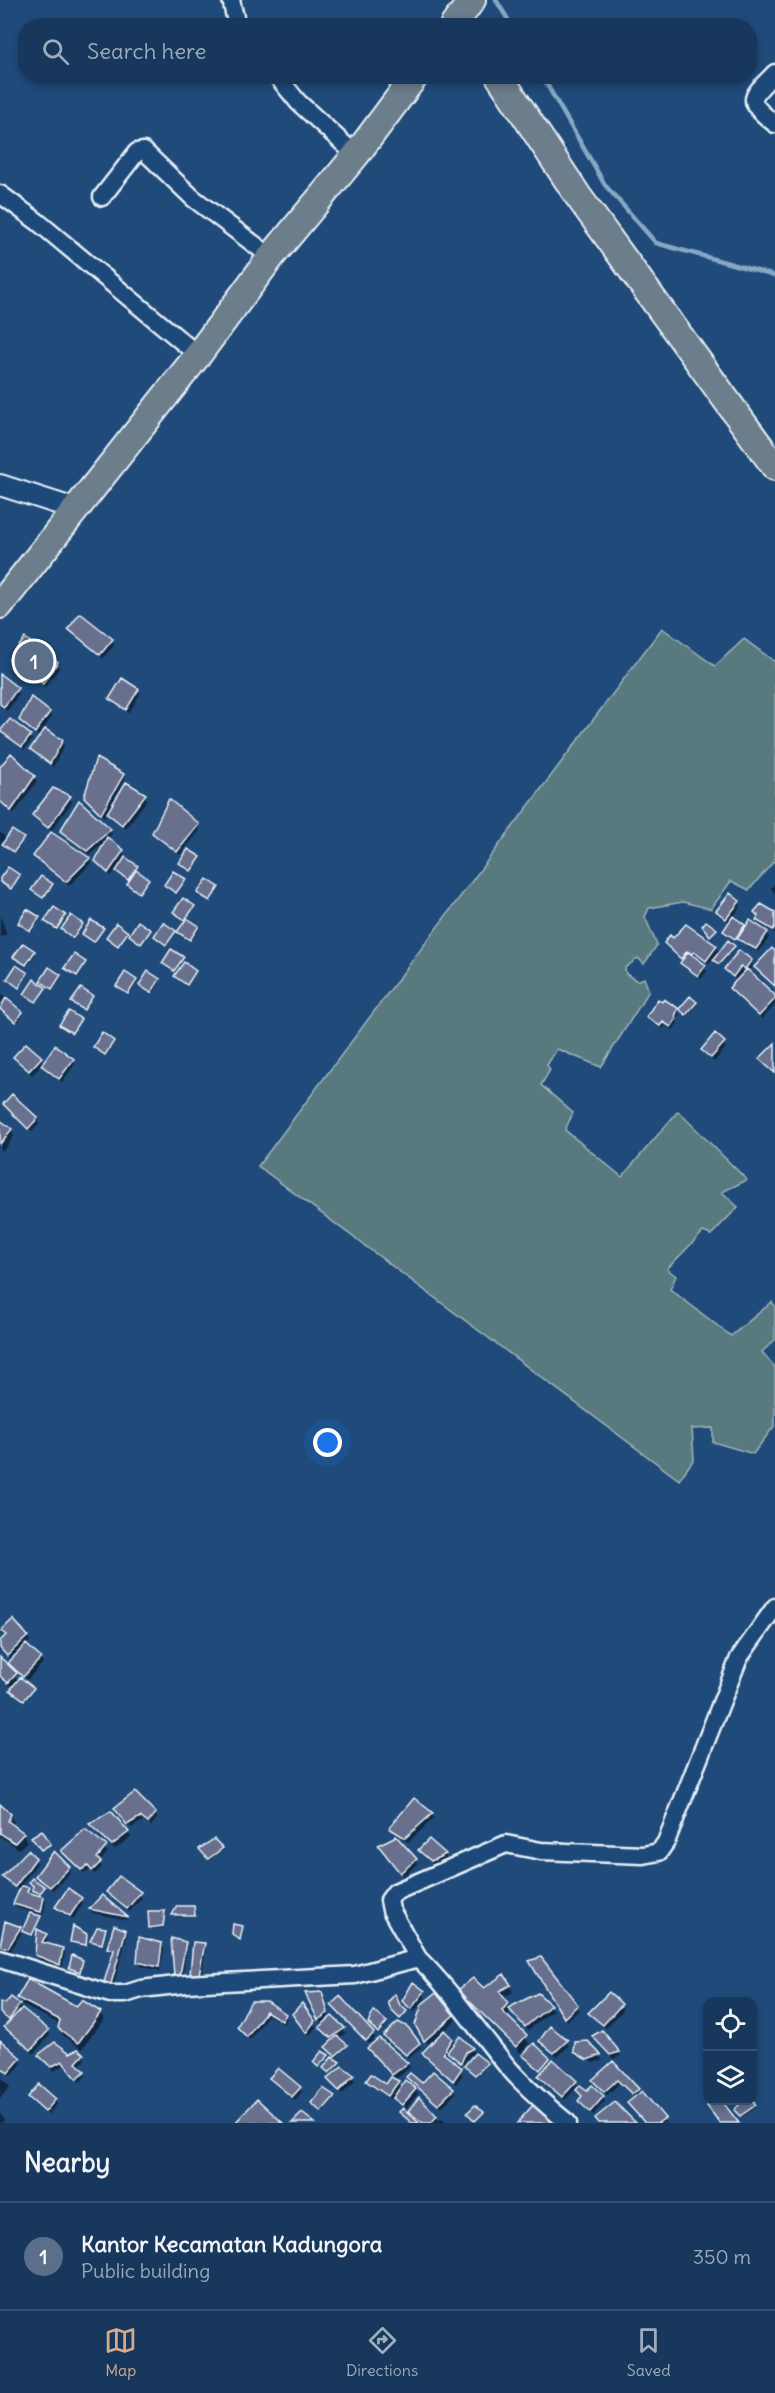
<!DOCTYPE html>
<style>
body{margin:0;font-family:Delius,sans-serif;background:#203f62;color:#f1f3f6}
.controls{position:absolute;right:18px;bottom:18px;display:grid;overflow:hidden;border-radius:12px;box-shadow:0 3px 9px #0003}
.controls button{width:54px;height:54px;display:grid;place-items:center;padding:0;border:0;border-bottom:2px solid #365272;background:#17385c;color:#f1f3f6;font:30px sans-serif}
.you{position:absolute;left:328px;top:1443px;width:21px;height:21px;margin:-15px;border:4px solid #fff;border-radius:50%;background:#1a73e8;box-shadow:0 0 0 9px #1a73e833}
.badge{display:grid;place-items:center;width:39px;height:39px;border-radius:50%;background:#d6ab8b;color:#fff;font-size:20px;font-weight:700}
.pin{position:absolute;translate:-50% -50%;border:3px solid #fff;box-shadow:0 2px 6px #0006}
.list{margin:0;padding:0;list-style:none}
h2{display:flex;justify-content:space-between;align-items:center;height:78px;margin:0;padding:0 24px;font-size:26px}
h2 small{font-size:20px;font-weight:400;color:#9eacbb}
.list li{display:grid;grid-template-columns:39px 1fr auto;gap:18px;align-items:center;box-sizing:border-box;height:108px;padding:0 24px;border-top:2px solid #365272}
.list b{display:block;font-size:22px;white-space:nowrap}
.list p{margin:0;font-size:20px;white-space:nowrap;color:#9eacbb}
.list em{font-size:20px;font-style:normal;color:#9eacbb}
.icon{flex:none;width:33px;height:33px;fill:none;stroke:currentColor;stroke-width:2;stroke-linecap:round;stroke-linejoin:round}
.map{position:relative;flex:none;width:775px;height:2123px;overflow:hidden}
.search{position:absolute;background:#17385c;box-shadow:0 3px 9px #0003;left:18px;right:18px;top:18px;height:66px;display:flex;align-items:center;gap:15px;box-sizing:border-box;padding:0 21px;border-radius:24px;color:#9eacbb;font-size:22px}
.sheet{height:186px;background:#17385c}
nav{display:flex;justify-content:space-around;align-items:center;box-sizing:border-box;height:84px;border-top:2px solid #365272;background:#17385c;font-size:16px;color:#9eacbb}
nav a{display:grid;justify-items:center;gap:3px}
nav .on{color:#d6ab8b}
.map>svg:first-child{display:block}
.green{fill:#587a7e;stroke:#a0b6bb;stroke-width:1.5}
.shadow{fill:#0007;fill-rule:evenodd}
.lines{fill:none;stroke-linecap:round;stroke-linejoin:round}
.stream{stroke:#86a8c5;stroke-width:4.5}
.building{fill:#686f8d;stroke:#e8f1f8;stroke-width:1.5}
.minor-casing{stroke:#e8f1f8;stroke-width:21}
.tertiary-casing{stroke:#e8f1f8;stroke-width:24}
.primary-casing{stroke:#e8f1f8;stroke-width:30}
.minor{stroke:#1f4a7a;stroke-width:16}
.tertiary{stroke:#1f4a7a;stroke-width:20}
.primary{stroke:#6c7d8b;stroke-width:26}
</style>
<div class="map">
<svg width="775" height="2123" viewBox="0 0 775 2123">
<rect width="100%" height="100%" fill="#1f4a7a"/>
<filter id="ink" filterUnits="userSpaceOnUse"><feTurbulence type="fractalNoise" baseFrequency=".0167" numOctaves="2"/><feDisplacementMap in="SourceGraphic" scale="12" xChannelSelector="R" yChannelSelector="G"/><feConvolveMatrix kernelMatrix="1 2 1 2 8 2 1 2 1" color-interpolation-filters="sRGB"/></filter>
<g filter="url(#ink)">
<path class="green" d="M662 628 715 666 744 639 775 662V860L749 890 731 881 711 909 683 902 649 908 645 917 657 945 644 964 638 958 625 968 626 974 637 981 644 978 649 991 601 1067 557 1049 547 1065 550 1070 541 1085 573 1113 565 1130 622 1177 678 1111 747 1180 722 1192 738 1207 711 1235 703 1232 667 1269 676 1276 670 1289 731 1336 772 1302 775 1306V1340L762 1352 775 1367V1425L753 1454 713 1442V1428L692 1429 694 1459 679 1480 258 1166Z"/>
<path class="shadow" d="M70 629 112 640 114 645 103 658Z
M11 659 57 663 59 668 45 687 14 664Z
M0 676 19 694 7 711 0 705Z
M138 690 140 694 129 713 113 703 111 699Z
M49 713 52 717 38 736 21 720Z
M1 731 30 736 32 740 24 750Z
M62 741 64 746 53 767 32 749Z
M0 770 34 777 37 781 14 814 0 801Z
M122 775 125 780 104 817 85 796Z
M127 784 145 795 147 800 125 829 109 813Z
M70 798 72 802 51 831 34 815Z
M170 801 200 830 180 855 154 833Z
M109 830 112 834 90 855 65 836 62 831Z
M0 832 7 839H23L16 853 3 842 0 846Z
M123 851 125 855 123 858 137 867 135 872 149 881 140 893 130 886 131 881 118 873 116 869 111 876 96 861Z
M35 856 89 859 91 863 69 886Z
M199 858 192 872 181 864Z
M19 876 12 890 1 882Z
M775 883V894L771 888Z
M52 885 44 899 34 891Z
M218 888 211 902 200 895Z
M739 902 741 906 732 918 746 929 767 933 769 938 759 952 742 943 738 937 736 940 725 932 730 923 717 911Z
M194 907 187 920 199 929 191 941 180 934 187 921 176 914Z
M54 909 66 918 58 930 47 923Z
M775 914V933L760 924 757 920Z
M0 916 7 934 0 937Z
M39 918 31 932 20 925Z
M82 925 74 938 63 929Z
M102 929 95 943 83 934Z
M666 943 716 947 720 954 728 943 735 949 720 965 714 958 709 964 697 955 694 959 707 971 701 979 684 967 683 961Z
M23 945 35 954 27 966 16 959Z
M183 958 175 972 163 963Z
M751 961 753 965 748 972 775 997V1005L762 1019 733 992 731 988 738 981 725 969ZM744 969 747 971 739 980 737 978Z
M85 963 78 977 67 970Z
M17 967 28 976 20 988 8 979Z
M50 969 61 978 53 990 41 981Z
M149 973 160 982 152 994 140 985Z
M126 974 137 983 129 995 117 986Z
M45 989 37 1003 27 995Z
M0 992 5 997 0 1003Z
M92 997 85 1011 74 1004Z
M690 998 697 1005 687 1016 681 1011Z
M7 1001 23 1015 17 1023 0 1008Z
M663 1004 677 1009 679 1014 677 1020 678 1023 673 1030 666 1025 663 1029 648 1017Z
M80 1020 73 1034 62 1027Z
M715 1035 726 1047 714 1062 702 1050Z
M113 1042 106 1056 95 1048Z
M15 1057 41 1058 44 1063 73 1060 75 1064 62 1082 45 1069 42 1064 32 1075Z
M12 1096 39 1124 32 1132 4 1104Z
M0 1121 11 1130 14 1136 3 1151 0 1148Z
M3 1631 27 1636 30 1641 25 1645 43 1663 27 1680 13 1667 17 1656 15 1654 10 1659 0 1648V1643L7 1636Z
M0 1659 19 1681 18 1679 11 1686 0 1676Z
M0 1806 10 1815 14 1822 12 1826 23 1834 27 1841 19 1849 0 1836Z
M110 1812 131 1837 115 1849 91 1825Z
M119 1812 155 1814 157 1818 151 1826 143 1821 131 1828Z
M431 1814 434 1818 408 1842 394 1833 391 1828Z
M85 1831 108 1852 99 1862 102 1867 95 1874 91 1870 84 1873 63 1852Z
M396 1837 418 1864 403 1876 382 1850Z
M429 1841 445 1855 447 1859 434 1865 422 1855 419 1850Z
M222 1849 210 1860 201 1850Z
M35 1859 37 1863 20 1887 28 1888 30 1894 43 1898 46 1902 43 1915 17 1908 14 1904 20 1892 4 1878Z
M69 1868 71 1872 53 1890 37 1876Z
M119 1878 142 1898 129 1912 107 1892Z
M102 1897 127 1918 128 1920 93 1913 91 1909Z
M81 1900 83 1904 73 1919 59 1911 57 1907Z
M178 1907 194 1908 195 1916 175 1917Z
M164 1913 163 1928 152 1929 151 1928Z
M40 1918 33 1936 24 1932V1931Z
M20 1928 22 1932 10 1952 4 1950 2 1946Z
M105 1929 103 1945 93 1942 92 1941Z
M38 1931 46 1935 48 1939 45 1944 62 1949 65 1953 62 1969 40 1960 37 1955Z
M125 1931 127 1936 113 1988 108 1986 106 1982 114 1953 108 1948Z
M87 1937 86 1946 71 1942Z
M185 1943 187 1947 182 1979H178L176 1974Z
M161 1945 164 1949 160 1971 141 1966 139 1962Z
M204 1945 206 1949 201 1979H194L192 1975Z
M531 1961 577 2006 579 2010 567 2021Z
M413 1985 426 1997 414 2012 403 2001Z
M510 1986 513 1992 503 1998 510 2009 538 1995 553 2010 528 2030 511 2010 506 2017 529 2043 521 2053 464 1996 460 1990Z
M307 1995 324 1998 329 2018 321 2023Z
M436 1995 456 2020 443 2031 454 2045 460 2038 474 2053 468 2057 463 2066 448 2051 445 2057 463 2074 456 2084 423 2054 440 2037 438 2035 428 2044 417 2025Z
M18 1998 100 2013 104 2019 82 2049 63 2035 59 2028 60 2024 22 2005Z
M340 1998 373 2034 375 2038 369 2044 335 2009 333 2005Z
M252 2003 284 2015 287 2019 284 2024 268 2015 250 2040 241 2031Z
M0 2005 5 2006 19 2005 48 2031 50 2035 34 2053 8 2032 6 2027 11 2022 0 2015Z
M621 2005 623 2010 606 2028 590 2014Z
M374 2014 387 2025 380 2033 371 2025Z
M296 2018 313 2022 316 2027 309 2036Z
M332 2018 346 2033 338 2039 347 2047 337 2057 328 2048 334 2041 321 2027Z
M602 2032 619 2053 621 2056 613 2059 596 2041 594 2037Z
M384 2036 419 2044 421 2048 409 2058Z
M541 2041H566L569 2046 557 2057Z
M0 2042 22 2063 11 2076 0 2066Z
M587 2043 600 2056 602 2060 593 2063 576 2051Z
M369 2049 407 2064 410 2067 396 2079Z
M83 2055 85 2059 78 2067 86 2076 80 2082 65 2064 54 2071 40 2056Z
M524 2055 549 2059 551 2064 576 2081 579 2088 602 2097 605 2101 593 2115 582 2105 580 2101 583 2097 576 2088 565 2100 542 2081 540 2076 543 2073Z
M327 2056 320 2067 316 2064Z
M339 2063 330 2074 325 2070Z
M612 2063 640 2095 642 2093 666 2123H646L636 2098 620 2083 607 2095 596 2084 594 2080Z
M487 2064 476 2076 467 2068Z
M0 2075 10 2087 0 2098Z
M352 2076 355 2081 342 2094 329 2079Z
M408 2077 422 2085 453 2090 455 2094 441 2108Z
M271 2078 299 2088 302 2092 295 2100Z
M368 2081 386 2086 398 2082 401 2088 405 2082 415 2090 418 2094 404 2111 417 2123H413L401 2112 405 2108 393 2096 391 2099 370 2085Z
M30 2097 55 2100 57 2104 48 2115Z
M333 2097 323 2113 314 2105Z
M752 2100 756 2107 742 2117 736 2110Z
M410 2111 436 2116 439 2121 441 2118 447 2123H422Z
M0 2113 5 2120 2 2123H0Z"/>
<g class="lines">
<path class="stream" d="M496 0 512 26
M542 76 605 185 656 243 775 276"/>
</g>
<path class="building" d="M80 613 113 639 100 655 68 629Z
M25 638 58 662 43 684 9 659Z
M0 674 18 688 4 707 0 704Z
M122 678 139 689 126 710 109 699Z
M31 697 50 712 35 733 19 720Z
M10 719 31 735 22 747 0 731Z
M45 729 63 740 50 764 30 749Z
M11 753 35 776 11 811 0 801V767Z
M96 758 124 774 101 814 84 797Z
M126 782 146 794 122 825 107 813Z
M53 788 71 796 48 828 32 815Z
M169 799 199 824 177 852 152 833Z
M79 800 111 829 87 851 60 831Z
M12 830 24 838 14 852 2 844Z
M51 832 90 858 66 882 33 856Z
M107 837 124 850 108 873 95 861Z
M188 849 201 857 191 871 179 863Z
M125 857 138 866 128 880 116 871Z
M8 867 20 875 11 889 0 882V878Z
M136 870 149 879 139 893 127 884Z
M173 871 186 879 176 893 164 885Z
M41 876 53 884 43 898 31 890Z
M207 879 219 887 210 901 197 893Z
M730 893 740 901 726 919 716 911Z
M183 898 195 906 185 920 173 912Z
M761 904 775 912V926L773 930 756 920 758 916 754 912Z
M54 907 66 915 57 929 44 921Z
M27 909 40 917 30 931 18 923Z
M71 915 83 924 73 938 61 929Z
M733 916 745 925 735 939 723 931Z
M187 918 199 926 190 940 177 932Z
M91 920 104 928 94 942 82 934Z
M750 920 768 932 756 949 737 939Z
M138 921 151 930 141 944 129 935Z
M706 921 717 929 710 936 702 926Z
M163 922 176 931 166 945 154 936Z
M116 923 128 932 118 946 106 937Z
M686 924 717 946 706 961 694 952 692 954 687 951 681 959 664 943 670 935 673 938Z
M728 940 735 946 719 964 713 960Z
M23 943 35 951 26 965 13 957Z
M772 948 775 951V986L754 967Z
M171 949 184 957 174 971 162 963Z
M739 950 752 960 745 969 741 966 733 977 724 969Z
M688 952 706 965 698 976 680 963Z
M74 954 86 962 77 976 64 968Z
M184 962 196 971 187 985 174 976Z
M16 965 28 973 19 988 7 979Z
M49 967 61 975 52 989 40 981Z
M747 969 775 995V999L759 1016 729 988Z
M148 971 160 979 151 993 139 985Z
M125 972 137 980 128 994 116 986Z
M34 979 46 988 36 1002 24 994Z
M81 988 93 996 84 1010 71 1002Z
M690 996 697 1002 686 1015 679 1009Z
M6 998 23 1012 15 1022 0 1009Z
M658 999 662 1002 664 999 678 1008 675 1017 677 1018 671 1027 663 1022 660 1026 646 1017Z
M69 1011 81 1019 72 1033 59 1025Z
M102 1032 114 1041 105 1055 93 1047Z
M715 1033 725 1042 711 1058 701 1050Z
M26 1043 42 1057 29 1071 13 1057Z
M775 1043V1073L759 1059Z
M55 1045 74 1059 59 1079 41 1065Z
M12 1094 38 1118 28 1129 3 1104Z
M0 1120 12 1129 0 1144Z
M13 1619 28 1636 7 1656 0 1648V1641L6 1635 1 1631Z
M26 1644 41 1658 23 1677 8 1663Z
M0 1657 17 1673 8 1683 0 1676Z
M20 1677 34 1688 24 1700 10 1690Z
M135 1792 156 1813 148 1823 140 1817 127 1825 114 1808Z
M414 1798 433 1813 405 1838 389 1828Z
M0 1804 11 1814 8 1821 24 1833 15 1843 0 1833Z
M111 1811 129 1832 112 1845 89 1824Z
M85 1829 107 1846 97 1858 101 1862 92 1871 88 1866 81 1870 61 1851Z
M42 1830 51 1844 41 1850 31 1837Z
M396 1836 417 1859 400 1873 378 1845Z
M214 1839 223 1848 208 1859 199 1849Z
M429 1839 446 1854 431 1861 418 1850Z
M28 1850 36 1858 15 1887 2 1877Z
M54 1851 70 1867 50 1887 35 1876Z
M119 1876 141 1892 127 1909 106 1892Z
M32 1878 45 1887 40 1893 32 1890 33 1886 29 1882Z
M21 1886 29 1887 27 1892 44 1897 41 1912 13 1904Z
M68 1888 82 1898 70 1916 55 1907Z
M102 1895 128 1917 89 1909Z
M177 1906H194L195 1915H172Z
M148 1911H165L163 1926 149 1928Z
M30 1913 41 1916 32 1935 22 1931Z
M5 1921 21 1927 8 1948 0 1946Z
M233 1924 243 1926 240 1940 232 1934Z
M114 1925 126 1930 111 1984 104 1982 114 1950 107 1948Z
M73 1926 87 1934 86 1945 70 1942Z
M97 1927 106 1928 102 1944 90 1941Z
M37 1929 47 1934 42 1942 63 1948 60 1965 35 1955Z
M139 1937 162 1943 159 1967 137 1962Z
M171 1938 186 1942 180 1975H174Z
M193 1942 205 1943 199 1975H190Z
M72 1955 83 1960 80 1972 69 1968Z
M541 1957 578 2005 564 2018 529 1961Z
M504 1974 511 1985 499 1991 508 2003 502 2011 527 2035 516 2047 458 1990 473 1978 484 1988Z
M28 1979 76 2006 82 2000 101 2012 78 2043 58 2028 60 2020 17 1998Z
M413 1982 425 1991 411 2009 402 2001Z
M322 1992 328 2013 318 2020 305 1993Z
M609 1992 622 2004 603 2025 588 2013Z
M436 1993 454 2015 424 2041 415 2025 422 2004Z
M538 1993 551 2005 525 2027 508 2008Z
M395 1994 400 2005 407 2011 400 2019 391 2010 388 2002Z
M340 1996 374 2033 366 2041 331 2005Z
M11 1997 20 2004 9 2020 0 2013V2002L5 2004Z
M251 2001H267L286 2014 282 2021 266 2011 247 2037 237 2027Z
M302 2003 315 2021 306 2033 292 2014Z
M22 2008 49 2030 31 2050 4 2027Z
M374 2011 387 2022 378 2033 368 2023Z
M332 2016 345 2028 331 2038 319 2027Z
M398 2022 408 2027 420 2043 406 2055 383 2036Z
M550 2026 568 2040 554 2053 539 2041Z
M444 2030 452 2038 443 2053 462 2068 453 2081 422 2053Z
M602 2030 620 2052 610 2055 592 2036Z
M337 2036 348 2045 335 2056 325 2047Z
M460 2036 473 2048 466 2052 461 2063 447 2052Z
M379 2038 408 2063 392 2075 367 2048Z
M0 2040 21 2058 8 2073 0 2066Z
M588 2041 601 2055 587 2060 574 2052 575 2042Z
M55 2042 70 2053 78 2049 84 2054 76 2063 85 2071 77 2079 62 2061 51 2067 38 2055Z
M534 2043 550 2058 540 2070 522 2055Z
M322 2051 329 2055 318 2067 313 2062Z
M475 2053 488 2063 475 2075 464 2066Z
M332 2057 340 2062 329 2073 323 2068Z
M553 2059 577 2081 562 2097 538 2076Z
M613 2061 639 2089 632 2094 617 2080 604 2092 592 2080Z
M342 2066 354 2075 339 2091 327 2079Z
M278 2068 301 2087 292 2097 269 2078Z
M433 2071 454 2089 438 2105 406 2077 410 2073 422 2083Z
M371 2074 386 2084 391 2077 399 2081 388 2096 366 2081Z
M405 2080 416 2089 402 2105 393 2098Z
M39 2084 56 2099 45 2112 28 2097Z
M580 2085 587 2090 592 2085 604 2096 590 2112 578 2101 582 2096 576 2090Z
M323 2088 335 2096 321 2112 311 2103Z
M642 2091 665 2118 658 2123H645L627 2103Z
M419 2097 437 2116 431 2123H423L408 2111Z
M257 2099 283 2123H235Z
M752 2099 756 2105 740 2116 734 2110 744 2100H752Z
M714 2100H721L739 2123H720L707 2106Z
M615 2102 636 2123H599L595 2118Z
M475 2105 484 2112 475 2121 467 2113Z
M533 2105 557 2123H517Z
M403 2108 419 2123H412L399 2112Z
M302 2113 315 2123H292Z"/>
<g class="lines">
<defs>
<path id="minor" d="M231 0 237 26
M775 73C749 99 745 100 775 124
M277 76 298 102 356 155
M0 194 38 222 198 355
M102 197 137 152 144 151 193 198 271 257
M418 1958 391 1910 389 1900 395 1892 506 1844 541 1851 643 1855 659 1852 666 1842 739 1658 775 1607
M0 1959 110 1994H125L141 1989 186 1984 355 1975 418 1958C451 1990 477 2030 507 2066 525 2087 546 2105 568 2123"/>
<path id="tertiary" d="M0 485 75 509"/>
<path id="primary" d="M453 26 472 0
M499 76 578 196 775 467
M0 605 198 355 271 257 356 155 415 76"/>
</defs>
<use href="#minor" class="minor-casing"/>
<use href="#tertiary" class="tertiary-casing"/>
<use href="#primary" class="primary-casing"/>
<use href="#minor" class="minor"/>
<use href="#tertiary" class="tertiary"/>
<use href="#primary" class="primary"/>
</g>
</g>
</svg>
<div class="controls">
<button><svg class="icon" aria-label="locate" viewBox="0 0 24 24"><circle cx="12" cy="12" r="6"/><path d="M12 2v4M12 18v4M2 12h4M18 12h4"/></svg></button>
<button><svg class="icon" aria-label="layers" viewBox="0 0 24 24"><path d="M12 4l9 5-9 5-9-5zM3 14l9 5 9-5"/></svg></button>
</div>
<div class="you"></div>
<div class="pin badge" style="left:34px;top:661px;background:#5c6f8a">1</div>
<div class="search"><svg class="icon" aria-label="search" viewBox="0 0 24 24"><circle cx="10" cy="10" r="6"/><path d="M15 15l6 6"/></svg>Search here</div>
</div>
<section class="sheet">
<h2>Nearby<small></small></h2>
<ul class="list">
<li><span class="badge" style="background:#5c6f8a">1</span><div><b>Kantor Kecamatan Kadungora</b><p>Public building</p></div><em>350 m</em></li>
</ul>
</section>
<nav>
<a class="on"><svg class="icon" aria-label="map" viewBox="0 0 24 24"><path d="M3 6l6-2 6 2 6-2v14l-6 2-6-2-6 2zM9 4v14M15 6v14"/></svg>Map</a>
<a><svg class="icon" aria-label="directions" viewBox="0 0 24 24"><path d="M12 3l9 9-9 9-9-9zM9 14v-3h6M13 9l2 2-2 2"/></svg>Directions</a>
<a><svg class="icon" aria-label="saved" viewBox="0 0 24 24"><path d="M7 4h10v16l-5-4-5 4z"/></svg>Saved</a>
</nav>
